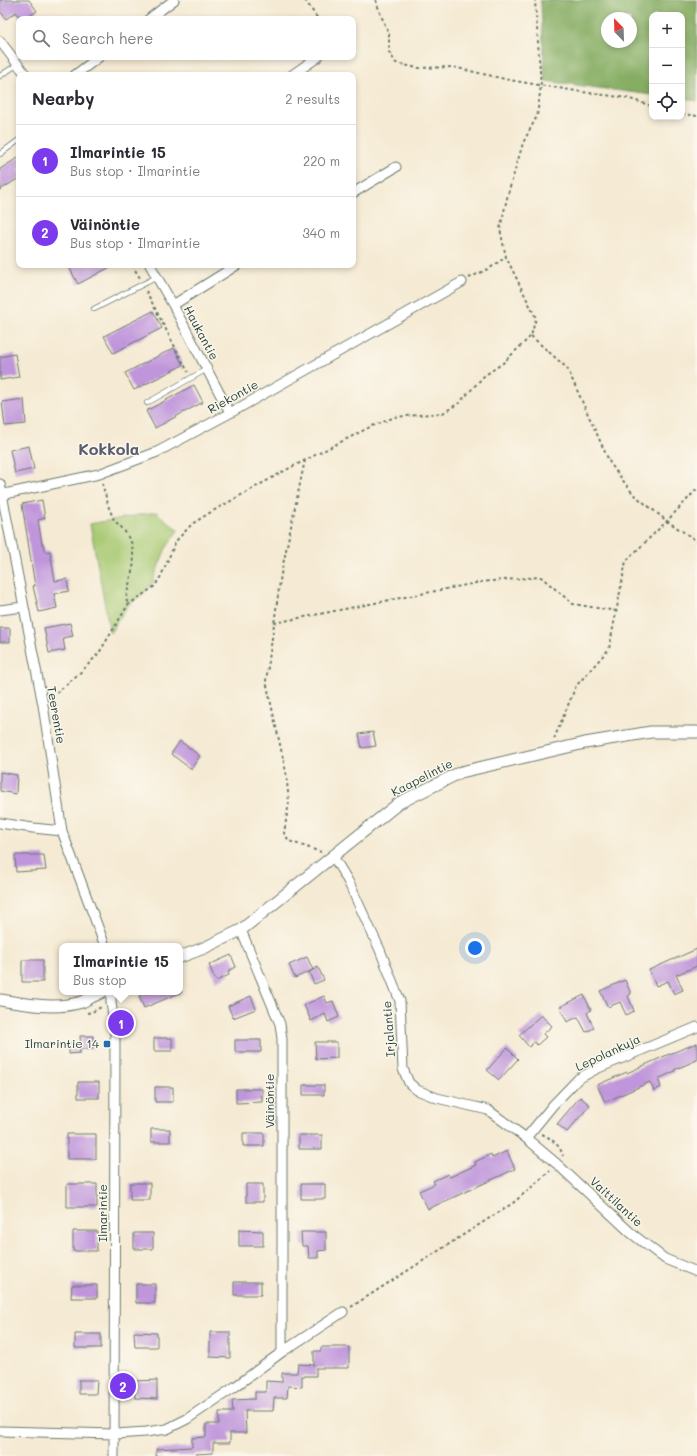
<!DOCTYPE html>
<meta charset="utf-8">
<style>
body{margin:0;font-family:Mali,sans-serif;background:#f2f2f3;color:#2b2b33}
.controls{position:absolute;right:12px;top:12px;display:grid;overflow:hidden;border-radius:8px;box-shadow:0 2px 6px #0003}
.controls button{width:36px;height:36px;display:grid;place-items:center;padding:0;border:0;border-bottom:1px solid #e1e1e2;background:#fff;color:#2b2b33;font:20px sans-serif}
.compass{position:absolute;left:601px;top:12px;width:36px;height:36px;border-radius:50%;background:#fff;box-shadow:0 2px 6px #0003;rotate:337deg}
.you{position:absolute;left:475px;top:948px;width:14px;height:14px;margin:-10px;border:3px solid #fff;border-radius:50%;background:#1a73e8;box-shadow:0 0 0 6px #1a73e833}
.badge{display:grid;place-items:center;width:26px;height:26px;border-radius:50%;background:#7c3aed;color:#fff;font-size:13px;font-weight:700}
.pin{position:absolute;translate:-50% -50%;border:2px solid #fff;box-shadow:0 1px 4px #0006}
.popup{position:absolute;left:59px;top:943px;width:124px;height:52px;box-sizing:border-box;display:grid;place-content:center;border-radius:8px;background:#fff;filter:drop-shadow(0 1px 3px #0005);font-size:13px;white-space:nowrap;color:#7c7c81}
.popup b{font-size:15px;color:#2b2b33}
.popup::after{content:'';position:absolute;left:50%;top:100%;margin-left:-8px;border:8px solid transparent;border-top-color:#fff}
.list{margin:0;padding:0;list-style:none}
h2{display:flex;justify-content:space-between;align-items:center;height:52px;margin:0;padding:0 16px;font-size:17px}
h2 small{font-size:13px;font-weight:400;color:#7c7c81}
.list li{display:grid;grid-template-columns:26px 1fr auto;gap:12px;align-items:center;box-sizing:border-box;height:72px;padding:0 16px;border-top:1px solid #e1e1e2}
.list b{display:block;font-size:15px;white-space:nowrap}
.list p{margin:0;font-size:13px;white-space:nowrap;color:#7c7c81}
.list em{font-size:13px;font-style:normal;color:#7c7c81}
.icon{flex:none;width:22px;height:22px;fill:none;stroke:currentColor;stroke-width:2;stroke-linecap:round;stroke-linejoin:round}
.map{position:relative;flex:none;width:697px;height:1456px;overflow:hidden}
.search{position:absolute;background:#fff;box-shadow:0 2px 6px #0003;left:16px;top:16px;width:340px;height:44px;display:flex;align-items:center;gap:10px;box-sizing:border-box;padding:0 14px;border-radius:8px;color:#7c7c81;font-size:15px}
.panel{position:absolute;background:#fff;box-shadow:0 2px 6px #0003;left:16px;top:72px;width:340px;height:196px;border-radius:8px}
.map>svg:first-child{display:block}
.green{fill:#a8c972;stroke:#648353}
.forest{fill:#86ad64;stroke:#52754c;fill-rule:evenodd}
.building{fill:#bf95db}
.lines{fill:none;stroke-linecap:round;stroke-linejoin:round}
.service-casing{stroke:#6a7a6c;stroke-width:6}
.minor-casing{stroke:#6a7a6c;stroke-width:11}
.tertiary-casing{stroke:#6a7a6c;stroke-width:13}
.path{stroke:#6a7a6c;stroke-width:2;stroke-dasharray:3 3;stroke-linecap:butt}
.service{stroke:#fff;stroke-width:4.5}
.minor{stroke:#fff;stroke-width:9}
.tertiary{stroke:#fff;stroke-width:11}
.poi-dot{fill:#1f6fb2;stroke:#fbf7ec;stroke-width:1.5}
.labels{text-anchor:middle;stroke-width:3;stroke-linejoin:round;paint-order:stroke}
.street-label{font-size:12px;fill:#1f3d34;stroke:#fbf7ec}
.poi-label{font-size:12px;fill:#1f3d34;stroke:#fbf7ec;text-anchor:end}
.district-label{font-size:16px;font-weight:bold;fill:#575c6e;stroke:#fbf7ec}
</style>
<div class="map">
<svg width="697" height="1456" viewBox="0 0 697 1456">
<rect width="100%" height="100%" fill="#fbf7ec"/>
<filter id="ink" filterUnits="userSpaceOnUse"><feTurbulence type="fractalNoise" baseFrequency=".025" numOctaves="2"/><feDisplacementMap in="SourceGraphic" scale="8" xChannelSelector="R" yChannelSelector="G"/><feConvolveMatrix kernelMatrix="1 2 1 2 8 2 1 2 1" color-interpolation-filters="sRGB"/></filter>
<filter id="wash" filterUnits="userSpaceOnUse"><feTurbulence type="fractalNoise" baseFrequency=".012" numOctaves="4" result="noise"/><feDisplacementMap in="SourceGraphic" scale="16" xChannelSelector="R" yChannelSelector="G"/><feGaussianBlur stdDeviation="0.9" result="paint"/><feColorMatrix in="noise" values="0 0 0 0 0 0 0 0 0 0 0 0 0 0 0 0 0 1.4 0 .05"/><feComposite in="paint" operator="in"/></filter>
<g filter="url(#wash)">
<rect width="100%" height="100%" fill="#f5ead3"/>
<path class="green" d="M156 512 178 530 165 550 152 583 143 594 128 605 110 633 90 524Z"/>
<path class="forest" d="M540 0H697V101L682 99V15H652V95L545 81 541 4ZM607 18H631V42H607Z"/>
<g id="blocks">
<path class="building" d="M0 0H29L37 11 25 19H21L16 12 6 19 0 11Z
M19 157V178L0 190V169Z
M68 265H114L78 284Z
M153 311 162 328 113 353 104 336Z
M174 348 183 365 134 390 125 373Z
M15 354 19 377 0 380V357Z
M194 385 203 402 155 428 146 411Z
M24 399 26 424 5 426 2 402Z
M29 446 34 469 15 473 10 450Z
M42 500 45 518 38 520 42 544H43L45 552 50 551 55 581 67 579 69 591 54 594 57 608 39 612 33 586H35L22 504Z
M70 623 73 636 63 638 65 650 49 653 44 628Z
M0 628H10V642H0Z
M373 732 376 746 362 748 359 734Z
M180 741 200 756 191 769 171 754Z
M0 772 17 775 16 794 0 791Z
M15 855H44L46 870 16 872Z
M697 949V966L676 975 683 990 674 994 668 981 656 986 649 970Z
M231 955 236 967 228 971 229 975 216 981 209 965Z
M307 957 313 970 295 978 289 965Z
M22 960H43V982H22Z
M318 967 324 980 314 984 309 972Z
M625 980 631 994 628 996 634 1011 626 1015 620 1002 608 1007 600 991Z
M149 992H182L144 1008 139 996Z
M584 995 591 1010 587 1013 594 1028 586 1032 578 1017 567 1022 560 1007Z
M251 996 256 1009 233 1018 228 1006Z
M324 996 327 1003 333 1001 339 1017 328 1022 325 1014 311 1021 304 1005Z
M541 1015 552 1026 543 1034 546 1037 537 1045 534 1042 529 1047 519 1035Z
M80 1036H93V1049H81Z
M154 1038H172V1051H154Z
M235 1040H261V1052H235Z
M315 1042H337V1058L316 1059Z
M69 1043H79L80 1053 69 1054Z
M697 1043V1060L674 1070 675 1071 658 1079 661 1087 654 1091 650 1082 605 1102 597 1085 627 1072V1073L667 1055Z
M507 1048 518 1059 499 1080 487 1070Z
M78 1082H99V1098H78Z
M303 1085H324V1095H303Z
M155 1087H173V1102H155Z
M236 1089H262V1102L236 1103Z
M580 1097 590 1105 567 1132 557 1124Z
M151 1129H170V1142H151Z
M243 1133H264V1146H243Z
M67 1134H96V1159H67Z
M299 1135H322V1149H299Z
M507 1151 515 1169 428 1209 419 1191 435 1184 433 1181 448 1174 450 1177 476 1165 475 1162 491 1154 492 1158Z
M130 1183H150V1200H130Z
M67 1184H97V1207H67Z
M246 1184H263V1202H246Z
M301 1184H325V1199H301Z
M239 1230 263 1231V1246H239Z
M73 1231H97V1251H73Z
M301 1232H326V1250L318 1251V1258H309L308 1246H302Z
M134 1233H153V1249H134Z
M234 1282H261V1295H234Z
M136 1284H155V1303H136Z
M72 1285H97V1298H71Z
M134 1332 157 1333V1347H135Z
M210 1332H230V1358L210 1357Z
M75 1334H101V1348H75Z
M321 1347H349V1368H316V1376H302V1387L288 1386 287 1398H274L273 1411H245L246 1433H230V1443H213V1453L195 1454V1456H156V1449L192 1447V1438L206 1437V1424H219V1412H233L232 1400 255 1399V1392H266V1381L282 1382V1373H297L298 1364 314 1365V1351H321Z
M79 1380H97L96 1394H79Z
M157 1380V1399L135 1398V1381Z"/>
</g>
</g>
<g filter="url(#ink)">
<use href="#blocks" fill-opacity="0" stroke="#6a7a6c" stroke-width="1"/>
<g class="lines">
<defs>
<path id="service" d="M0 76 15 66
M0 154 19 140
M94 309 157 277
M147 403 207 369"/>
<path id="minor" d="M149 19 174 0
M0 41 26 75
M75 75 99 57
M292 75 318 57
M353 193 396 167
M150 265 173 305 230 413
M173 305 237 265
M0 484 43 705 62 831 105 946
M0 495 99 474 157 452 230 413 462 282
M0 610 23 607
M0 823 33 828 62 831
M333 856 348 881 380 950 400 1001 403 1069 409 1083 417 1090 437 1098 488 1110 526 1138 557 1164 631 1233 665 1259 697 1272
M241 930 280 1024 282 1039V1352
M111 992V1002L115 1032 114 1456
M526 1138 553 1105 578 1079 596 1069 697 1027
M0 1431 115 1434 146 1432 167 1429 187 1419 236 1386 282 1352 343 1312"/>
<path id="tertiary" d="M180 957 204 948 241 930 399 803 461 772 585 743 651 732H697
M0 1000C27 1004 55 1010 82 1002 88 999 95 995 102 992"/>
</defs>
<use href="#service" class="service-casing"/>
<use href="#minor" class="minor-casing"/>
<use href="#tertiary" class="tertiary-casing"/>
<path class="path" d="M305 0 318 19
M376 0 380 13 389 34V52L396 63 417 68 453 67 509 80 582 92 627 98 652 106
M682 114 697 116
M132 265 140 278
M469 278 490 268 506 257
M146 291 188 372
M531 336 567 368 610 463 633 494 667 521 697 541
M305 460 281 574 266 681 286 772 289 802 284 833 289 841 321 852
M102 483 109 508 114 520 124 530 132 544 134 563 126 598 128 605
M274 623 481 582 541 577 573 604 616 611
M52 697 83 670 99 653 128 605 155 586 161 576 176 541 192 524 211 512 286 470 370 427 395 417 443 413 459 403 484 376 503 363 531 336 536 318 506 257 500 229 508 194 523 143 537 116 541 85 535 0
M554 739 576 686 609 649 626 561 667 521 697 489
M87 1013 92 1012 103 1006
M542 1134C552 1139 560 1145 563 1156
M351 1307 513 1203 550 1171"/>
<use href="#service" class="service"/>
<use href="#minor" class="minor"/>
<use href="#tertiary" class="tertiary"/>
</g>
</g>
<rect class="poi-dot" x="103" y="1040" width="8" height="8" rx="2"/>
<g class="labels">
<g class="street-label">
<text transform="translate(201 333) rotate(62)" y="4">Haukantie</text>
<text transform="translate(233 397) rotate(-29)" y="4">Riekontie</text>
<text transform="translate(56 715) rotate(80)" y="4">Teerentie</text>
<text transform="translate(422 778) rotate(-27)" y="4">Kaapelintie</text>
<text transform="translate(389 1029) rotate(-94)" y="4">Irjalantie</text>
<text transform="translate(608 1053) rotate(-25)" y="4">Lepolankuja</text>
<text transform="translate(270 1101) rotate(-90)" y="4">Väinöntie</text>
<text transform="translate(616 1202) rotate(43)" y="4">Vaittilantie</text>
<text transform="translate(103 1213) rotate(-90)" y="4">Ilmarintie</text>
</g>
<g class="poi-label">
<text x="99" y="1048">Ilmarintie 14</text>
</g>
<g class="district-label">
<text x="109" y="455">Kokkola</text>
</g>
</g>
</svg>
<div class="controls">
<button>+</button>
<button>−</button>
<button><svg class="icon" aria-label="locate" viewBox="0 0 24 24"><circle cx="12" cy="12" r="6"/><path d="M12 2v4M12 18v4M2 12h4M18 12h4"/></svg></button>
</div>
<svg class="compass" viewBox="-18 -18 36 36"><path d="M0-13l5 13h-10z" fill="#e53935"/><path d="M0 13l5-13h-10z" fill="#7c7c81"/></svg>
<div class="you"></div>
<div class="pin badge" style="left:121px;top:1023px">1</div>
<div class="popup"><b>Ilmarintie 15</b>Bus stop</div>
<div class="pin badge" style="left:123px;top:1386px">2</div>
<div class="search"><svg class="icon" aria-label="search" viewBox="0 0 24 24"><circle cx="10" cy="10" r="6"/><path d="M15 15l6 6"/></svg>Search here</div>
<section class="panel">
<h2>Nearby<small>2 results</small></h2>
<ul class="list">
<li><span class="badge">1</span><div><b>Ilmarintie 15</b><p>Bus stop · Ilmarintie</p></div><em>220 m</em></li>
<li><span class="badge">2</span><div><b>Väinöntie</b><p>Bus stop · Ilmarintie</p></div><em>340 m</em></li>
</ul>
</section>
</div>
